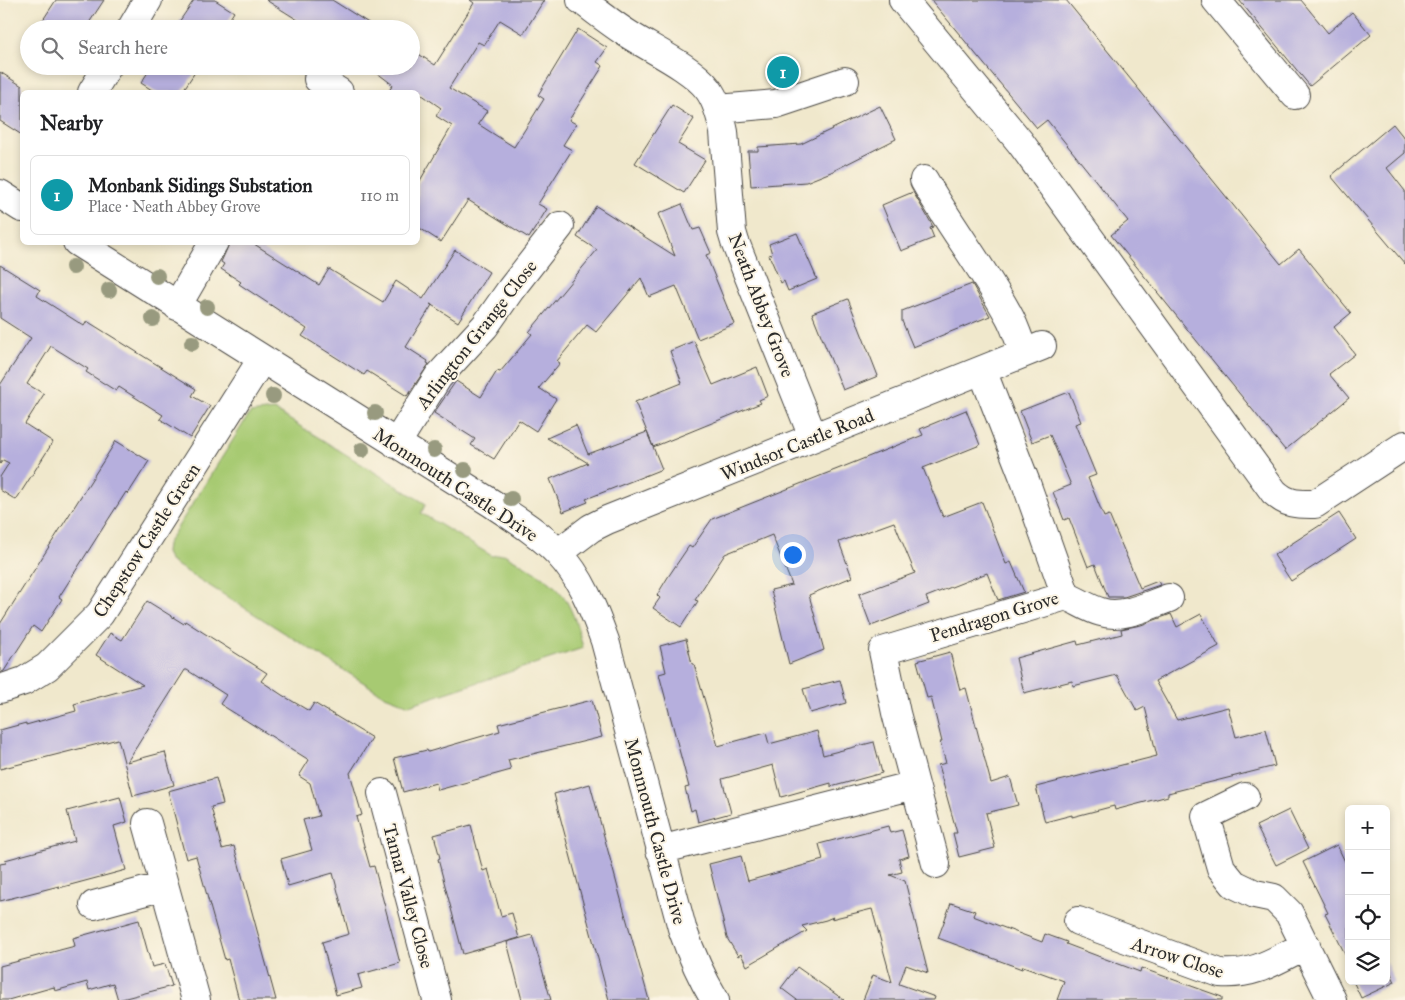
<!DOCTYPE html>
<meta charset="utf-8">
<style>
body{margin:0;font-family:"IM FELL Great Primer",serif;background:#f6f6f6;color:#202124}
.controls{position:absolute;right:15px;bottom:15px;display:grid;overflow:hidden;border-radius:8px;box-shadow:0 2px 8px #0003}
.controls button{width:45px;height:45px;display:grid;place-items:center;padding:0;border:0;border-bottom:1px solid #e0e0e0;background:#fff;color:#202124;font:25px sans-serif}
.you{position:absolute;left:792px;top:554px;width:18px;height:18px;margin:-12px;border:4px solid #fff;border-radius:50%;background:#1a73e8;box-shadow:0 0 0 8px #1a73e833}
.badge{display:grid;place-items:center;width:32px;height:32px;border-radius:50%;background:#2563eb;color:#fff;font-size:16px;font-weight:700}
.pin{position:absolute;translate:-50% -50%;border:2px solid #fff;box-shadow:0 1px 5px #0006}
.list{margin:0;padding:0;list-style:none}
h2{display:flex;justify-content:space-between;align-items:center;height:65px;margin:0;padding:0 20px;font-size:21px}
h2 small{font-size:16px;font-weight:400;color:#757577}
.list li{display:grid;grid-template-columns:32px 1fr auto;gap:15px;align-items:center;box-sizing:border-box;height:80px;margin:0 10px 10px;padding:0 10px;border:1px solid #e0e0e0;border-radius:8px}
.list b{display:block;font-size:19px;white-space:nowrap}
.list p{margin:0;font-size:16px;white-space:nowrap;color:#757577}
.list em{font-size:16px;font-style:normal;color:#757577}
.icon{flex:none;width:28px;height:28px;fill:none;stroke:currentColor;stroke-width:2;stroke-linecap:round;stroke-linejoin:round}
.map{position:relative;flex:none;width:1405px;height:1000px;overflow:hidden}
.search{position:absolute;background:#fff;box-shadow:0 2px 8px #0003;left:20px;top:20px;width:400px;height:55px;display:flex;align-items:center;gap:12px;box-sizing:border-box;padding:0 18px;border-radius:28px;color:#757577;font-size:19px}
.panel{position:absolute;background:#fff;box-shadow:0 2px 8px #0003;left:20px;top:90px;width:400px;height:155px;border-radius:8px}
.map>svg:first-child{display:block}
.green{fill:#a7ca72;stroke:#697a4e}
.building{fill:#b6afdd}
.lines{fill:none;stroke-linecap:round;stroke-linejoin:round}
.minor-casing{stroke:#494743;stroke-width:30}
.minor{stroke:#fff;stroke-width:28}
.tree{fill:#989a7f}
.labels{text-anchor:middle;stroke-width:4;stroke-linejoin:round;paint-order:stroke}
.street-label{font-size:19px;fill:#2b2b2b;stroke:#fcf5e5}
</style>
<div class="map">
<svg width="1405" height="1000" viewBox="0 0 1405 1000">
<rect width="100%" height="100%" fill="#fcf5e5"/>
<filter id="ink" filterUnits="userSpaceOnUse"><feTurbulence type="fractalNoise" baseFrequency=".02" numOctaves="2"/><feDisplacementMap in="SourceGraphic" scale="10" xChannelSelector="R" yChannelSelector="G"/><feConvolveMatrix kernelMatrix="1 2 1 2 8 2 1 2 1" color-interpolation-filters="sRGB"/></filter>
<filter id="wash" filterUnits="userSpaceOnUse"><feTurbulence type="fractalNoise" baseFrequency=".0096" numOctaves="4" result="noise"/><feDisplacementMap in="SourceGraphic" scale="20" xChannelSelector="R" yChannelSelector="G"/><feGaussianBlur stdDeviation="1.12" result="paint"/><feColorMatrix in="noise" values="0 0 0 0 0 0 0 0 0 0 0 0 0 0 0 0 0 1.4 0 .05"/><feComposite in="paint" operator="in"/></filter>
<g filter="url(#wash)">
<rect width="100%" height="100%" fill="#f0e8cc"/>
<path class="green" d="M274 410 426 504 421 513 492 556 504 554C524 566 551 578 564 597 574 613 579 631 583 648L409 705 385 696 170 561 166 553 167 544 250 413Z"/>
<g id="blocks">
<path class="building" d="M56 0H104L85 29H37Z
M194 0H215L234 12 223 29H189L179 22Z
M266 0H332L378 29H306L299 24 301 22Z
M470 0H544L523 34 500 20 484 45 478 42 449 88 487 111 478 124 514 147 544 99 538 95 578 29 607 48 597 62 603 66 569 120 576 124 563 145 572 150 538 204 547 209 529 238 468 200 441 242 418 227V184L452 126 436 116 441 108 418 92H388L393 85 368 66H411V49L435 65 474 3Z
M931 0H1066L1281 264 1299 249 1351 313 1334 327 1355 354 1329 374 1349 398 1285 450 1111 235 1128 221 1047 120 1037 128Z
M1239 0H1301L1328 33 1352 12 1371 35 1310 86Z
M152 66H199L182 92H155L141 83Z
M0 72 22 86V135L0 121Z
M672 105 694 119 678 144 705 160 684 193 635 163Z
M880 106 896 139 831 172 806 182 751 186 748 151H758V147L801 144Z
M1393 124 1405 139V153L1387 168 1405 191V264L1331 176Z
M913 192 930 221 933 227 930 228 934 238 901 251 882 205Z
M682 204 693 230 700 228 711 253 706 255 734 324 698 339 676 286 649 297 641 278 596 332 587 325 557 361 560 363 539 388 556 399 536 431 519 420 494 459 471 445 475 439 434 413 456 381 481 397 497 371 500 372 532 334 529 332 597 250 577 237 596 206 675 256 658 214Z
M797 233 817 279 788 291 784 281 781 283 769 255 772 254 769 244Z
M230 242H251L319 285 329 269 383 302 396 281 423 299 455 250 489 272 458 322 430 304 432 305 406 347 428 361 427 363 429 364 407 396 367 371 364 375 302 336 307 329 239 284 241 282 221 269 224 264 221 262Z
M0 265 40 290 37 296 84 326 87 321 196 389 192 396 210 406 190 438 160 419 163 415 119 387 116 391 86 372 88 369 51 346 27 384 44 394 25 424 53 442 16 500 0 490V477L9 463 3 460 0 464V385L31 338 0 318Z
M972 284 990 316 913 347 902 321V311Z
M848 299 878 376 843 390 812 313Z
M694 341 713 385 757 367 768 396 759 400 761 403 653 447 635 402 682 383 670 351Z
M1069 392 1081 422 1075 424 1096 475 1088 478 1104 517 1109 515 1140 588 1158 581 1160 585 1124 597H1108L1095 564 1088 567 1069 518 1064 520 1053 492 1071 485 1050 435 1032 442 1020 411Z
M966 410 980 445 923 468 943 517 982 502 1006 564 1011 562 1024 592 998 600 987 573 926 597 929 604 871 626 859 594 915 573 894 522 839 542 852 577 809 595 824 650 789 664 771 590 792 585 772 535 725 554 695 600 698 601 681 627 653 608 660 598 657 595 668 577 689 546 692 548 712 519 923 435 920 429Z
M576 425 588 454 647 432 662 469 586 499 588 502 563 512 550 479 588 463 547 438Z
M116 441 149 461 128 494 126 492 108 520 59 597 62 599 41 632 33 626 4 671 0 673V624Z
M1339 513 1356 539 1291 581 1274 555Z
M147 601 184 624 185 621 267 673 261 681 282 695 309 711 314 703 372 738 350 773 362 815 356 817 370 867 374 866 400 963 358 975 362 988 336 995 322 942 349 934 333 873 288 886 281 859 312 850 303 820 319 816 310 783 299 776 309 760 220 704 226 695 187 670H185L127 762 165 752 174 785 133 796 118 739 0 769V730L26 723V725L76 711 74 704 143 685 96 655 110 633 122 640Z
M1171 614 1177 627 1201 614 1219 646 1155 681 1177 720 1228 707 1236 737 1266 729 1275 766 1168 793V796L1115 810 1114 806 1072 817V815L1045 822 1036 787 1157 756 1145 707 1137 711 1117 675 1073 686 1072 681 1024 693 1016 658 1077 641 1078 645 1122 634 1121 629 1141 625Z
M686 639 692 664H694L718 746 766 733 769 744 817 731 823 755 874 742 882 773 831 787V783L781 797 773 765 722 779 731 813 698 822 695 809 691 811 685 788 689 787 659 674 666 672 660 646Z
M950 652 960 690 966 688 991 783 1010 777 1018 805 986 813 995 848 959 857 953 833H957L938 765 946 763 940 742H942L931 697 927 698 917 661Z
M840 680 846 703 810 713 803 689Z
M592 700 602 737 508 760 511 770 438 790 436 783 403 792 394 758 427 750 428 752 500 731 498 724Z
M216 778 223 804 211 807 222 849 234 846 276 1000H239L228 959 225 960 196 856 186 859 168 791Z
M590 784 622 903 649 1000H609L554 794Z
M120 797 127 822 114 826 126 870 59 888V886L0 901V864L6 863 5 860 75 841 67 811Z
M1289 810 1308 849 1276 865 1256 826Z
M471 825 483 871 488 869 501 916 512 913 519 938 463 954 438 859 440 858 434 835Z
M888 826 890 833 902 830 909 856 899 859 902 872 890 875 905 881 928 973 906 965 899 984 935 997 934 1000H863L873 975 892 982 872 909 831 919 833 917 826 920 802 926 807 931 747 966 741 954 738 956 727 938 709 864 741 856 748 881 823 860 819 844Z
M1337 845 1349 870V962L1325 914 1328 913 1303 862Z
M951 903 975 911 973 916 1042 942 1045 934 1067 942 1066 944 1140 972 1141 968 1222 997V1000H1057L1064 981 1023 966 1022 969 938 938Z
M139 920 152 967 165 964 172 986 118 1000 113 983 89 990 87 982 55 991 54 987 8 1000H0V966L75 946 73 938Z
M532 935 551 1000H522L507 942Z
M1386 963 1395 982 1361 998 1353 981H1386Z
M797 967 844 1000H797L781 988Z"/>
</g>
</g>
<g filter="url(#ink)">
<use href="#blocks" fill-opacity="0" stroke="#494743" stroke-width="1"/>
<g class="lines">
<defs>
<path id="minor" d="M581 0C596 11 612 24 628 34 651 49 692 68 708 89 717 101 721 117 724 132L732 232 735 242 813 437
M903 0 1020 142 1274 492C1288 505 1297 504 1315 504L1405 445
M1216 0 1295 95
M131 29 148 0
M318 79 339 92
M92 92 108 66
M718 109 776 104 845 81
M924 180C950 226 983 268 1008 314 1015 326 1019 340 1024 353
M0 194 22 208
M77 242 493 504C515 519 539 533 558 553 581 577 594 610 605 641L682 928C691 954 701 977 715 1000
M177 306 214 242
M396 444 438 377 485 326 511 289 560 226
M558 553 591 528 607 520 1042 346
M1066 596C1078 601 1089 609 1101 612 1123 619 1149 605 1169 598
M0 689 24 681 47 667 100 614 262 359
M382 793 437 1000
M1245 797 1206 816 1221 868 1234 884 1255 894 1274 898 1289 913 1332 1000
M147 823 196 1000
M660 850 915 785
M936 864 896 713 883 651 1066 596 1026 483 982 370
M94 905 164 886
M1078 921 1220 973C1254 976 1276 960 1306 945"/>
</defs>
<use href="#minor" class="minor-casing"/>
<use href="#minor" class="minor"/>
</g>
<g class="tree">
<circle cx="73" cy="267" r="8"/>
<circle cx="157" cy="276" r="8"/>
<circle cx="109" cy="290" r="8"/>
<circle cx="207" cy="307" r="8"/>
<circle cx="153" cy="319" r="8"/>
<circle cx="192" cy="343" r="8"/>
<circle cx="273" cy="396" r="8"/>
<circle cx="375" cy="413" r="8"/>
<circle cx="362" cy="450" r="8"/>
<circle cx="434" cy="450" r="8"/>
<circle cx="465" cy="470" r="8"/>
<circle cx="511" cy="499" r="8"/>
</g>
</g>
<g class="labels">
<g class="street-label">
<text transform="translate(762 305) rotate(69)" y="7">Neath Abbey Grove</text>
<text transform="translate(476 334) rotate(-52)" y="7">Arlington Grange Close</text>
<text transform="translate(797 444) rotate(-22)" y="7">Windsor Castle Road</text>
<text transform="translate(456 484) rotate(33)" y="7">Monmouth Castle Drive</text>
<text transform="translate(146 540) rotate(-57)" y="7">Chepstow Castle Green</text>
<text transform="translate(994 616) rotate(-17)" y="7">Pendragon Grove</text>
<text transform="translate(656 831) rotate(75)" y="7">Monmouth Castle Drive</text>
<text transform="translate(409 896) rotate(75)" y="7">Tamar Valley Close</text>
<text transform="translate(1178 957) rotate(18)" y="7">Arrow Close</text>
</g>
</g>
</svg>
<div class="controls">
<button>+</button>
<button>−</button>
<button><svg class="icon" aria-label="locate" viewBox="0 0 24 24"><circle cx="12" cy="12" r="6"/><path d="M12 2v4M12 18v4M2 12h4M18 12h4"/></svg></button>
<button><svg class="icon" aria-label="layers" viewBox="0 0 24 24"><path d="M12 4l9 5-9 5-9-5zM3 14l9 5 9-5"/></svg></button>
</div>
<div class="you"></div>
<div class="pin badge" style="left:783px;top:72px;background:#0f9aa8">1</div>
<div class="search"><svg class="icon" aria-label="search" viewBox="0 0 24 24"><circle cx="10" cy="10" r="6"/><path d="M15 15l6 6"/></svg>Search here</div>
<section class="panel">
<h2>Nearby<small></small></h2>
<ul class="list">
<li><span class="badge" style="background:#0f9aa8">1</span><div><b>Monbank Sidings Substation</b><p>Place · Neath Abbey Grove</p></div><em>110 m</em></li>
</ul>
</section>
</div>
